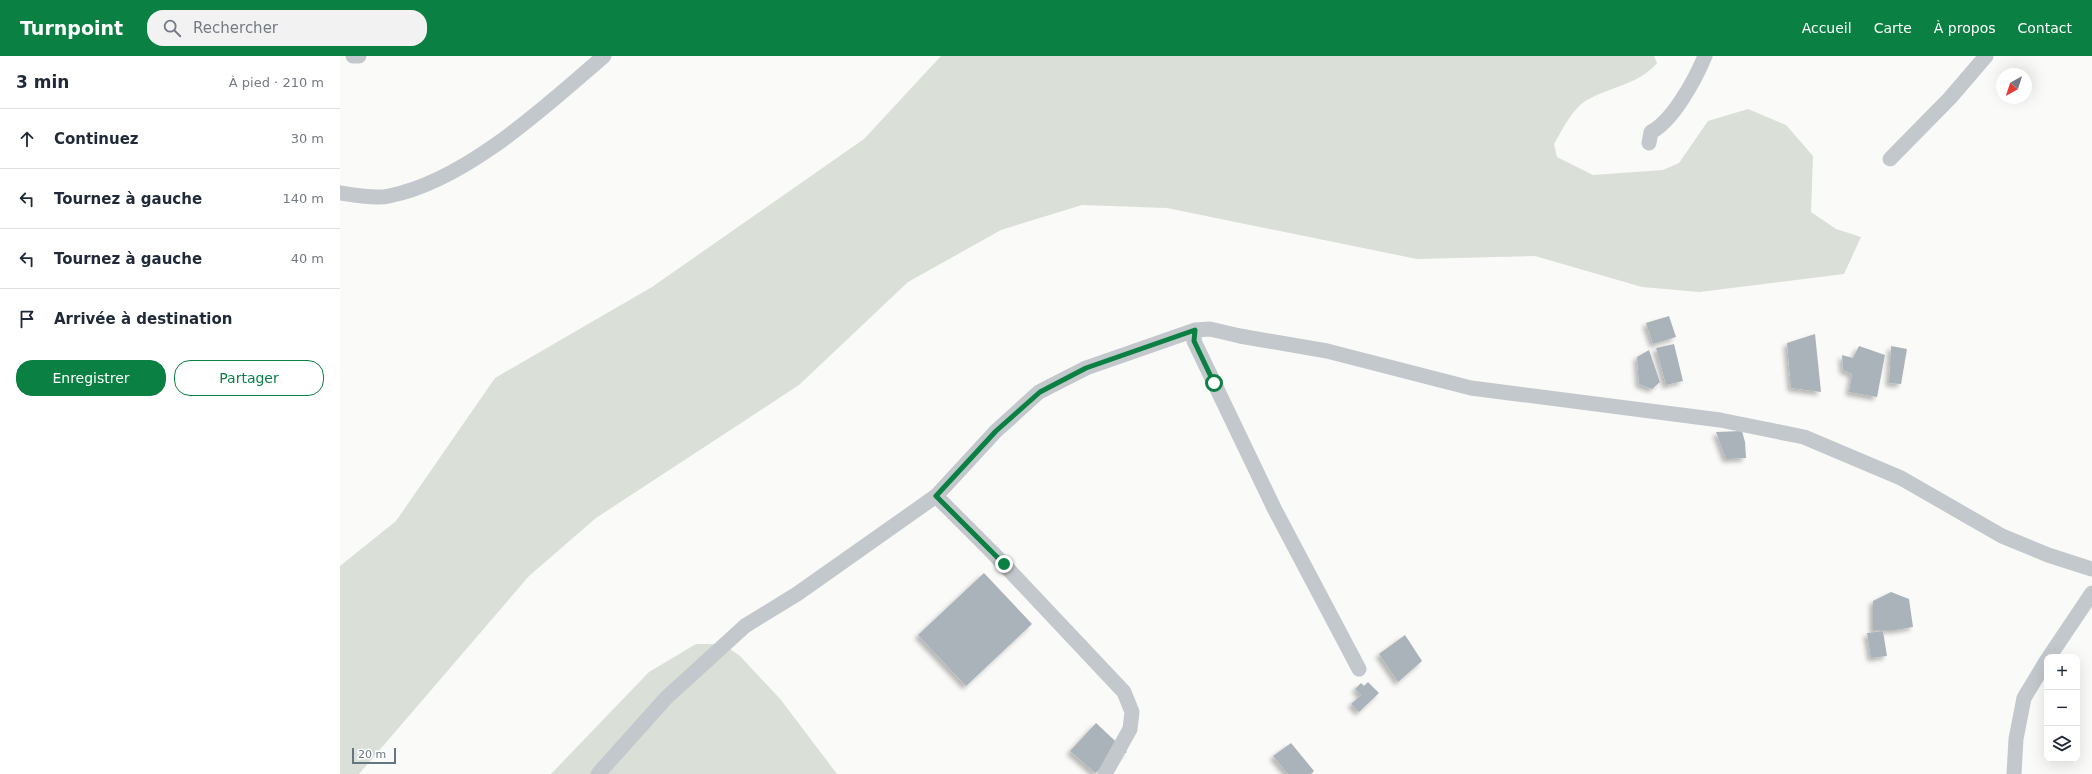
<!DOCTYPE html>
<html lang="fr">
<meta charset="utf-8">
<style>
body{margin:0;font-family:"DejaVu Sans",sans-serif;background:#f2f2f3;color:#1f2937}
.controls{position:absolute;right:12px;bottom:12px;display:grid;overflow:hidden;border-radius:8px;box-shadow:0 4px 16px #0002}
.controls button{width:36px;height:36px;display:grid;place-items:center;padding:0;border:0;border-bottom:1px solid #e0e1e3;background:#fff;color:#1f2937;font:20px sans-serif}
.compass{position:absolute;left:1656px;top:12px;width:36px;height:36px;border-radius:50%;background:#fff;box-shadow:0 4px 16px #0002;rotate:219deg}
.scale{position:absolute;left:12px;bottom:10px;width:44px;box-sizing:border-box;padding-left:4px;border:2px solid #657683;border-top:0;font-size:11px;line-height:14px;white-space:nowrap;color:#657683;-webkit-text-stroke:3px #fff;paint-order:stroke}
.stop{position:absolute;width:12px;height:12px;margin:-9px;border:3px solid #0b8043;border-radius:50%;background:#fff}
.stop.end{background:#0b8043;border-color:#fff;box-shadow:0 1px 4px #0008}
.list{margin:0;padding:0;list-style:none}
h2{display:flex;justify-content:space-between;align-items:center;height:52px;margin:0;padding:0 16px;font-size:17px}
h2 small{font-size:13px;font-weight:400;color:#747a83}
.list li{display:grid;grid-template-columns:26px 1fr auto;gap:12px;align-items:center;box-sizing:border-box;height:60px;padding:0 16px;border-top:1px solid #e0e1e3}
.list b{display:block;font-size:15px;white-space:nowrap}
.list em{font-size:13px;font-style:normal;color:#747a83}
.actions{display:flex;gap:8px;padding:12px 16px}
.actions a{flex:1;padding:9px 0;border:1px solid #0b8043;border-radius:16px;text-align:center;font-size:14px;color:#0b8043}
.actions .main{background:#0b8043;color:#fff}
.icon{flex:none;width:22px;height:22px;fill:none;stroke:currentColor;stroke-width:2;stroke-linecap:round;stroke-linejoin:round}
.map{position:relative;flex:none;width:1752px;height:718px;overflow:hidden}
header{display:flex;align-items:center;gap:24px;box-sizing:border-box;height:56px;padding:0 20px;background:#0b8043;color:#fff}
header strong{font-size:19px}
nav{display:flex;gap:22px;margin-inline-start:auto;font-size:14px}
.search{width:280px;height:36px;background:#f2f2f3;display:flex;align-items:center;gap:10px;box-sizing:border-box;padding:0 14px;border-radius:16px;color:#747a83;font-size:15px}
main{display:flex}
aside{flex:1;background:#fff}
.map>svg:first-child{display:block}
.green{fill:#dadfd7}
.building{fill:#aab3b9;filter:url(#shadow)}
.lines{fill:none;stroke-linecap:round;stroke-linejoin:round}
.minor{stroke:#c3c8cc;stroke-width:15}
.route{stroke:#0b8043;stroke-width:5}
</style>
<header>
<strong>Turnpoint</strong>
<div class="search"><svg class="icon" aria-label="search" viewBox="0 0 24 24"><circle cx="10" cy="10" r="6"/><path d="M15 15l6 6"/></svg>Rechercher</div>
<nav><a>Accueil</a><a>Carte</a><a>À propos</a><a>Contact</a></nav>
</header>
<main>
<aside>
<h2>3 min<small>À pied · 210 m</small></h2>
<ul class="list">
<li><svg class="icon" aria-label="ahead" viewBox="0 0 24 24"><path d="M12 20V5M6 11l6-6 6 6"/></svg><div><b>Continuez</b></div><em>30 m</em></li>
<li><svg class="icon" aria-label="left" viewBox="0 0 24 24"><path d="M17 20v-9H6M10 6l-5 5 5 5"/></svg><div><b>Tournez à gauche</b></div><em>140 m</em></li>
<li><svg class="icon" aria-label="left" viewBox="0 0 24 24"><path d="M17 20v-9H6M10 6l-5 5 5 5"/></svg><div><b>Tournez à gauche</b></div><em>40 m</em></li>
<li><svg class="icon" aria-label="arrive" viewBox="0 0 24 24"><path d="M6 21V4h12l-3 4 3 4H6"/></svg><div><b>Arrivée à destination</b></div></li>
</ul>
<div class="actions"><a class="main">Enregistrer</a><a>Partager</a></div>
</aside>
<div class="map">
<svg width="1752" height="718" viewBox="0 0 1752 718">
<defs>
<filter id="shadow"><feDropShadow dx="-3.5" dy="3.5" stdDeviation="2" flood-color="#0004"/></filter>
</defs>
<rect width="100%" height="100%" fill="#fafaf8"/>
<path class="green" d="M601 0H1314L1317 7C1300 28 1270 31 1247 44 1232 53 1223 73 1214 88L1217 101 1253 119 1323 114 1339 107 1368 65 1408 53 1446 69 1473 100 1471 156 1496 173 1521 181 1504 218 1359 236 1302 231 1195 200 1077 203 827 152 742 149 661 174 568 226 459 329 256 462 189 520 19 718H0V510L56 465 155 322 312 231 524 83Z
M356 588H383L400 600 441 644 497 718H211L309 616Z"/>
<path class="building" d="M1329 260 1336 281 1313 288 1306 267Z
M1475 278 1481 336 1451 332 1447 287Z
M1334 288 1343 325 1326 329 1316 292Z
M1519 290 1545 299 1537 341 1509 336 1512 318 1503 314 1502 299 1513 302Z
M1551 290 1567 293 1561 328 1549 327Z
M1309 294 1320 326 1312 333 1299 328 1297 301Z
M1402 375 1405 386 1406 402 1386 403 1376 376Z
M644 517 692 568 626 630 578 579Z
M1551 536 1569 543 1573 571 1555 574H1533V545Z
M1543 575 1547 600 1531 602 1527 577Z
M1065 579 1082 605 1058 626 1039 598Z
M1028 626 1039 637 1019 656 1011 648 1021 639 1015 633 1021 627 1024 630Z
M756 667 787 696 755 717 730 695Z
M951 687 974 715 971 718H948L933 700Z"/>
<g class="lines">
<path class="minor" d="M13 0H19
M1309 87 1311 76C1333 65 1356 22 1365 0
M1550 103 1610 42 1646 0
M0 137C12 139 37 143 49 140 126 125 206 50 264 0
M855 274 854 285 935 454 1019 613
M596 440 653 497 784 636 792 656 790 673 765 718
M1709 601 1752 537
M258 718 326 642 405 570 457 538 596 440 656 375 699 336 746 312 855 274 870 273 900 280 987 295 1131 332 1380 364 1464 381 1561 422 1662 480 1708 499 1752 513
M1674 718 1676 683 1684 642 1707 604"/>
</g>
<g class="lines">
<path class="route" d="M664 508 596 440 656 375 700 336 746 312 855 274 854 285 874 327"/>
</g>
</svg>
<div class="controls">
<button>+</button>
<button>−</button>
<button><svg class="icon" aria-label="layers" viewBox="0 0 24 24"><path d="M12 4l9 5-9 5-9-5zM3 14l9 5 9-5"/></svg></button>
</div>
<svg class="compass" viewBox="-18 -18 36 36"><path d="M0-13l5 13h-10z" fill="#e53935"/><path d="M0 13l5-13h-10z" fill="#747a83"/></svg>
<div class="scale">20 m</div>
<div class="stop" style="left:874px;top:327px"></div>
<div class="stop end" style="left:664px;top:508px"></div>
</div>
</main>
